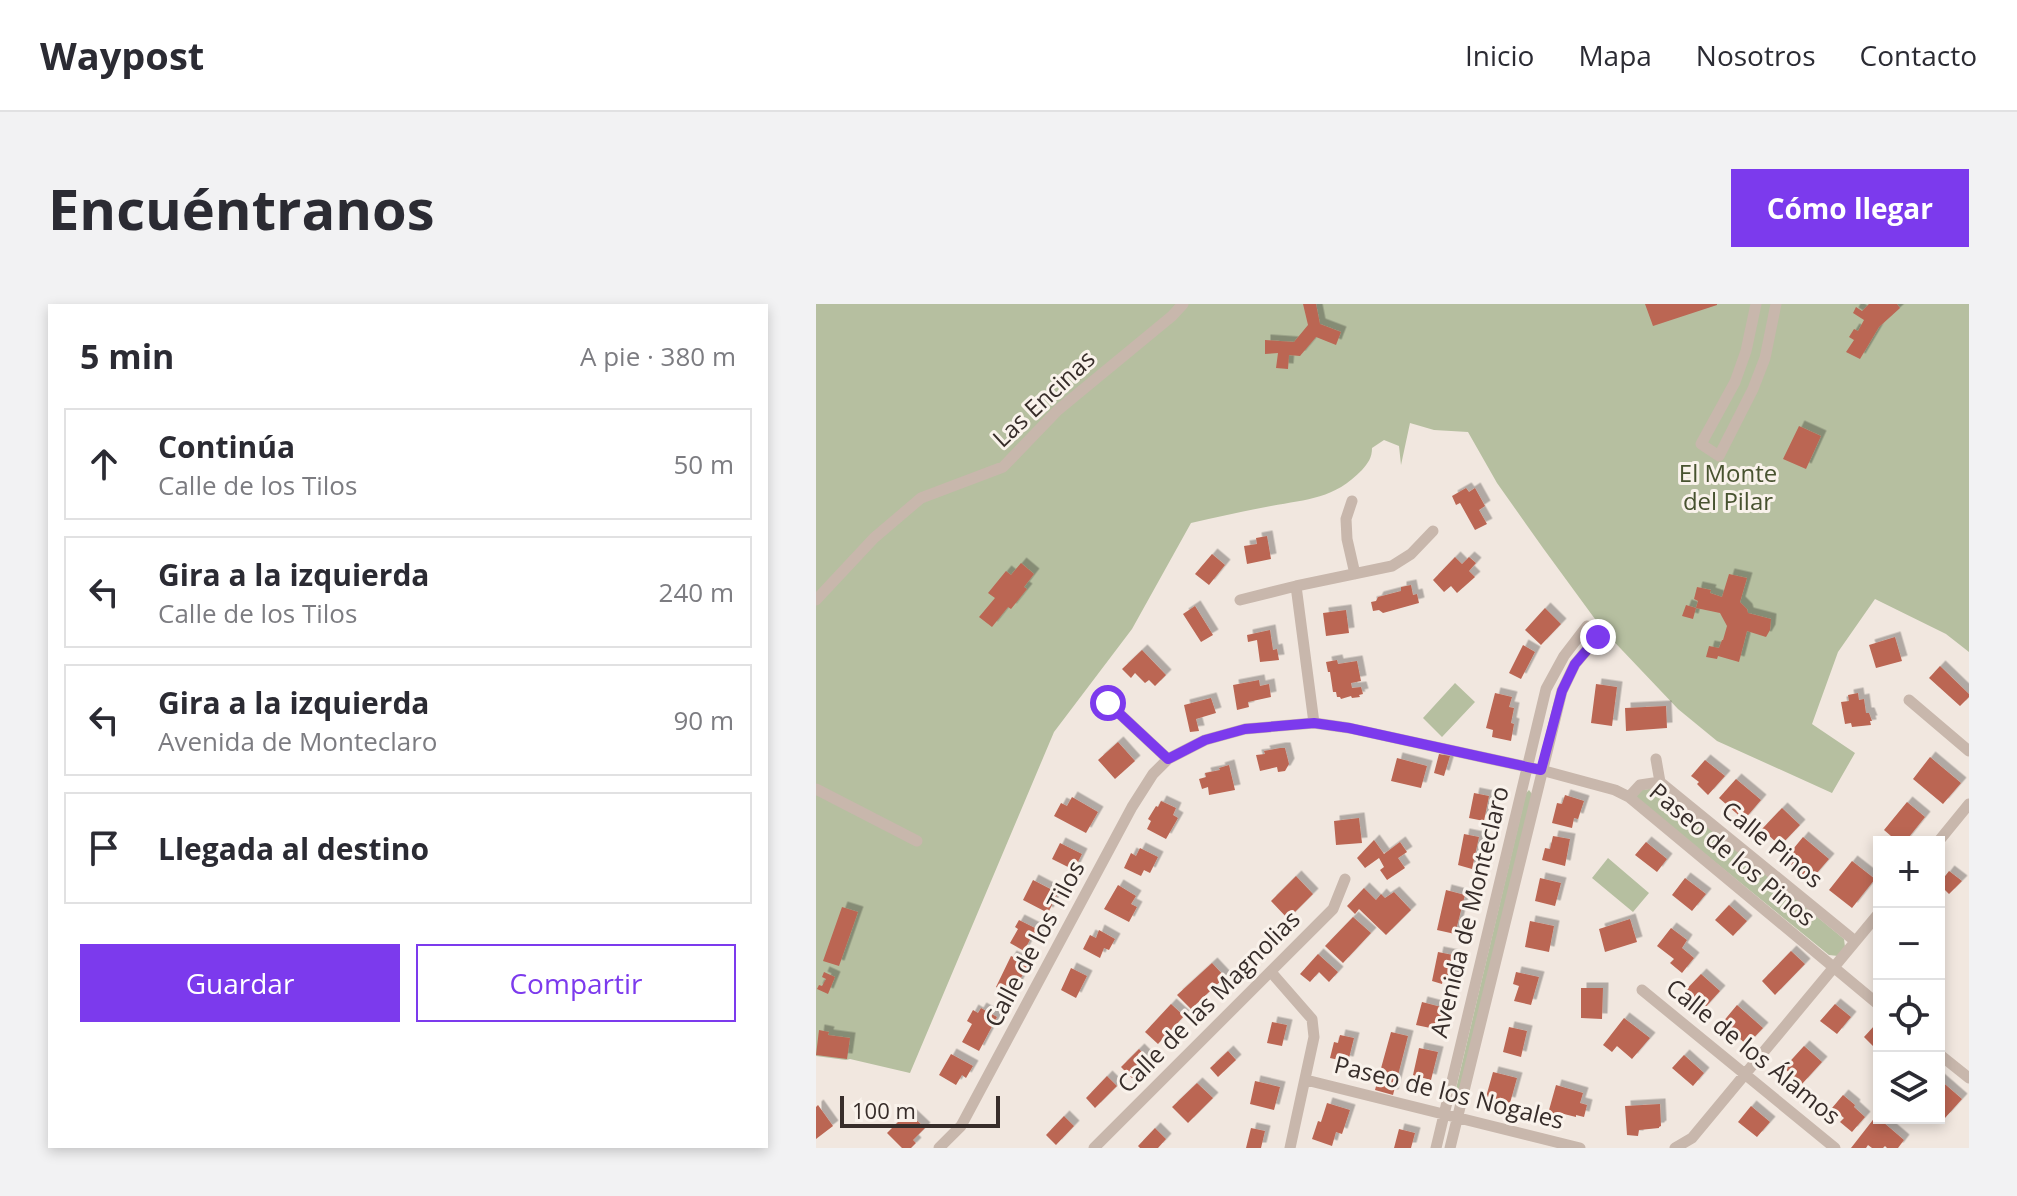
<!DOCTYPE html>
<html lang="es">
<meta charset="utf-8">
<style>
body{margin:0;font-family:"Open Sans",sans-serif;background:#f2f2f3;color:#2b2b33}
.controls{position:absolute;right:24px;bottom:24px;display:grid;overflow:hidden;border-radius:0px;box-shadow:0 4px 12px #0003}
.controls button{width:72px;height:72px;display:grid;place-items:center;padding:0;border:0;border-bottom:2px solid #e1e1e2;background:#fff;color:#2b2b33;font:40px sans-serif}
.scale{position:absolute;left:24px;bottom:20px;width:160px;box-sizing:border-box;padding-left:8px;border:4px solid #372d2a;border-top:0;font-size:22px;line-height:28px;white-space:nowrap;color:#372d2a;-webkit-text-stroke:6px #f9f2eb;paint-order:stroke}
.stop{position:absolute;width:24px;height:24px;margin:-18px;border:6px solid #7c3aed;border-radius:50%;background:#fff}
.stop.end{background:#7c3aed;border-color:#fff;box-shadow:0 2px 8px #0008}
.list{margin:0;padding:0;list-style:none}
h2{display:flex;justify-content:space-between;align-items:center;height:104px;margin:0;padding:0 32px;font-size:34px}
h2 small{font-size:26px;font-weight:400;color:#7c7c81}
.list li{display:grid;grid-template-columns:52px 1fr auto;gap:24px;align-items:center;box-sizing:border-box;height:112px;margin:0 16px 16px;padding:0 16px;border:2px solid #e1e1e2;border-radius:0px}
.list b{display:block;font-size:30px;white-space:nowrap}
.list p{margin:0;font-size:26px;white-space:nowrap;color:#7c7c81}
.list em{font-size:26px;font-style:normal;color:#7c7c81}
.actions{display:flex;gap:16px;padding:24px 32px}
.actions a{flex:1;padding:18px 0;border:2px solid #7c3aed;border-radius:0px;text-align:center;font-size:28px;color:#7c3aed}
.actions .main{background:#7c3aed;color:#fff}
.icon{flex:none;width:44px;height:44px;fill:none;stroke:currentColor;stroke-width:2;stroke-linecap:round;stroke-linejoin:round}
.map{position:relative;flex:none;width:1153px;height:844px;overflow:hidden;border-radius:0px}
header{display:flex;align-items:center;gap:48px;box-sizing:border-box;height:112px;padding:0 40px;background:#fff;border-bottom:2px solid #e1e1e2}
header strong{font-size:38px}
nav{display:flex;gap:44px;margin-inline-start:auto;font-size:28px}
.intro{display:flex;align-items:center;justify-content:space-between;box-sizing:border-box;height:192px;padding:0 48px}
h1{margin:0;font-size:56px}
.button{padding:20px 36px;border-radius:0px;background:#7c3aed;color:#fff;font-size:28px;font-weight:700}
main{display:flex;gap:48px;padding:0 48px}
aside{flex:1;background:#fff;border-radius:0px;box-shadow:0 4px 12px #0003}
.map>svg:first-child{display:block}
.green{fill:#b6bfa0}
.building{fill:#bb6653;filter:url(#shadow)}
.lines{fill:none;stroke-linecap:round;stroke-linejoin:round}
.street{stroke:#c8b7ac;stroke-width:11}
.route{stroke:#7c3aed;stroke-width:10}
.labels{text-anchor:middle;stroke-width:6;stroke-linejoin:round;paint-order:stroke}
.street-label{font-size:24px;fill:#372d2a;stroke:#f9f2eb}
.park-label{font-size:24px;fill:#485330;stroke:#f9f2eb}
</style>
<header>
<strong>Waypost</strong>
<nav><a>Inicio</a><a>Mapa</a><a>Nosotros</a><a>Contacto</a></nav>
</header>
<div class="intro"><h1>Encuéntranos</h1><a class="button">Cómo llegar</a></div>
<main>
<aside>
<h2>5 min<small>A pie · 380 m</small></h2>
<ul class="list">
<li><svg class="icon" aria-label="ahead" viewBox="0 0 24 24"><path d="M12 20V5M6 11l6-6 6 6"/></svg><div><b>Continúa</b><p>Calle de los Tilos</p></div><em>50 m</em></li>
<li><svg class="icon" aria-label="left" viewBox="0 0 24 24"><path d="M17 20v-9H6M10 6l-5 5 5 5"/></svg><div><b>Gira a la izquierda</b><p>Calle de los Tilos</p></div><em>240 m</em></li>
<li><svg class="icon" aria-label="left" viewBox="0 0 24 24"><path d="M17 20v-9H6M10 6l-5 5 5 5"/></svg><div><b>Gira a la izquierda</b><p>Avenida de Monteclaro</p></div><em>90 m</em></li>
<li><svg class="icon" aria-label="arrive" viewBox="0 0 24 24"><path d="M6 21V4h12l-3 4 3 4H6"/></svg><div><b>Llegada al destino</b></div></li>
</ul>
<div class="actions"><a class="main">Guardar</a><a>Compartir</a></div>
</aside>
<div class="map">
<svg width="1153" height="844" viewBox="0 0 1153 844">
<defs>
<filter id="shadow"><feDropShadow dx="5.5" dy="-5.5" stdDeviation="0" flood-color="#0004"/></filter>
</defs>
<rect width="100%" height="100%" fill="#f1e7df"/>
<path class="green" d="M0 0H1153V348L1130 330 1059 295 1022 348 996 420 1039 449 1016 489 901 437 862 405 787 326 727 244 681 179 652 128 618 126 594 119 585 161 583 142 568 136 556 144C556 154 552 159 546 166 518 195 492 195 455 202 428 207 402 213 375 219L316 325 238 428 94 769 34 755 30 756 0 752Z
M639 379 659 398 626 433 607 414Z
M833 485 847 486 1028 635 1029 643 1022 652 1013 651 819 493 825 486Z
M713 486 716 490 644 790 641 792 639 789 710 489Z
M792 554 833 589 817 608 776 574Z"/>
<path class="building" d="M487 0H500L504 20 525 28 520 41 500 33 484 52 473 51 472 65 460 64 462 49 449 50V36L478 38 492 21Z
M829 0H901V1L837 22Z
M1053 0H1081L1084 4 1063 23 1044 55 1030 48 1038 36 1033 33 1038 25 1042 27 1048 16 1037 9 1040 3 1046 7Z
M983 122 1005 132 990 165 967 155Z
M650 184 653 188 659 184 669 202 663 206 671 220 659 226 644 199 640 201 636 192Z
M451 232 455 255 431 260 428 242 441 240 440 234Z
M396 250 409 261 393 281 379 270Z
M639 253 646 260 653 253 660 259 653 267 659 273 641 289 635 282 628 288 617 276Z
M205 259 218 270 208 283 211 285 195 305 192 303 176 323 163 313 179 294 172 289 190 267 195 271Z
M913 270 931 274 924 298 931 305 932 309 955 315 954 326 950 333 931 327 923 358 902 352 901 355 890 353 893 342 903 344 906 336H907L911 322 904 309 880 304 877 315 866 312 870 301 880 304 882 297 878 295 881 283 895 286 894 289 906 293Z
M595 281 597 291 601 290 603 299 567 309 563 306 557 307 555 298 560 297 562 293 585 287V283Z
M379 302 397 331 385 338 367 310Z
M729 304 745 320 725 341 709 326Z
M530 306 533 329 510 332 507 309Z
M454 326 457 346 461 345 463 356 444 358 441 336 432 338 431 331Z
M1079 333 1086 357 1060 364 1053 341Z
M707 341 719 348 705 375 693 369Z
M326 346 350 371 339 382 333 376 329 379 319 369 315 374 306 365Z
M521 356 522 360 541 357 545 377 535 379 536 384 545 383 547 390 543 391 544 393 536 394 535 392 525 395 524 393H521L520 388H517L514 368H512L510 358Z
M1124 362 1153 390V393L1144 402 1113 374Z
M443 376 444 382 453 380 455 393 432 398 433 403 421 406 417 381Z
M780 380 801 383 796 422 775 419Z
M679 389 696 393 693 403 698 404 695 419 698 420 695 437 676 433 677 426 670 424Z
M1042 389 1043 396 1048 395 1050 409H1053L1056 417H1054L1055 421 1036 423 1035 419 1029 420 1025 398 1033 397 1032 391Z
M395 394 400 409 380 415 383 427 374 428 368 401Z
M850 402 851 424 810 427 809 404Z
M302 438 319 457 299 475 282 456Z
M464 444H469L473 460 469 467 462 468 461 463 444 467 440 451 449 450 448 447Z
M623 450 634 452 628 472 618 469Z
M1114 453 1145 479 1127 500 1097 475Z
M581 454 611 462 605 484 575 477Z
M889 456 909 472 892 491 881 480 883 478 875 472Z
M413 461 419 486 393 491 392 483 386 485 383 475 390 473 389 469 404 466 403 464Z
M920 475 945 496 928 516 903 494Z
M658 489 673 492 668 517 653 514Z
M749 491 768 497 762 515 758 514 756 524 736 519 741 499 746 500Z
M256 493 282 508 270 529 238 512 245 499 251 502Z
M345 497 360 504 357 511 362 514 350 535 331 525 335 517 332 515 340 502 342 503Z
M1091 498 1109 513 1089 538H1082L1068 526Z
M966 504 984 521 964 542 946 525Z
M543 514 546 539 520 541 518 517Z
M648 530 663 533 656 565 642 561Z
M737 532 754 535 749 562 726 556 729 544 734 545Z
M987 533 1013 555 994 577 969 555Z
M558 536 568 550 584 538 591 548 582 554 589 564 571 576 564 566 568 563 563 554 549 564 541 554Z
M830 538 851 555 841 568 819 551Z
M244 539 266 550 258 566 236 555Z
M324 544 342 553 334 569 328 566 325 572 308 564 315 549 320 552Z
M1036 557 1059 575 1036 604 1013 586Z
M1133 567 1146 577 1133 590 1123 580Z
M480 572 497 590 472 615 455 597Z
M724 574 745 579 739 602 719 597Z
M869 574 890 590 876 607 856 591Z
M217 576 242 589 232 609 207 596Z
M302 581 320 592 315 600 321 603 313 618 288 605Z
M548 584 560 596 565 590 569 594 578 588 595 606 570 631 543 605 539 610 531 602Z
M630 586 649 591 639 630 621 626Z
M913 601 931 617 917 632 899 616Z
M26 603 42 608 23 662 7 657Z
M537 613 555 629 527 659 509 642Z
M814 615 821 638 789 648 783 625Z
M203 616 225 627 220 635 216 632 208 647 194 639 202 625 199 623Z
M714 617 738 622 733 648 709 643Z
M855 624 871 636 866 644 878 654 866 669 854 659 858 655 841 642Z
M283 626 299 635 293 646 288 644 284 654 267 645 274 631 280 634Z
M975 647 989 660 959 691 946 677Z
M622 648 637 651 633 668 638 670 637 676 627 674 626 680 616 677Z
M502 650 522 668 513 678 503 668 494 678 484 670Z
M195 652 212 660 200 684 196 681 192 689 180 683Z
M396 659 409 673 375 705 361 691Z
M255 664 271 672 260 694 245 686Z
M8 668 19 673 12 690 1 685 3 681 6 682 10 675 6 673Z
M700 668 723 673 715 701 698 697 703 682 697 680Z
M885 670 904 687 885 708 866 690Z
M765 684H787L786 715 765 714Z
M606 698 629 704 624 726 600 721Z
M355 700 368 712 342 740 329 728Z
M1019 700 1035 713 1021 730 1004 717Z
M921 701 947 724 931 741 906 719Z
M165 704 181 713 163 747 146 738 156 720 151 717 157 706 162 709Z
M808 714 834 734 816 755 801 742 796 748 787 741Z
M456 718 471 721 466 742 451 739Z
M1059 721 1063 725V748L1048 733Z
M693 723 711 727 705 753 687 748Z
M3 726 13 728 12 731 34 734 31 755 0 751Z
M575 728 592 732 577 791 559 786Z
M524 731 538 734 532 758 514 754 518 738 522 739Z
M988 742 1006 758 986 780 968 764Z
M603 744 622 748 615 776 597 771Z
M323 745 334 756 316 774 305 763Z
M412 747 420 756 402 773 394 764Z
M135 750 157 762 150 774 146 771 140 781 123 771Z
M868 751 888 769 877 782 856 764Z
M677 768 701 774 694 799 670 793Z
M291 772 301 782 279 804 270 794Z
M1123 775 1146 795 1129 814 1123 809Z
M439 777 464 783 458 806 434 800Z
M381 779 397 794 372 819 356 803Z
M740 781 767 789 764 799 771 801 768 813 760 811V813L744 809 743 815 733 813 735 807 733 806Z
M1027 791 1039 801 1038 803 1049 813 1036 828 1024 818 1028 814 1016 804Z
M511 799 534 806 526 830 520 828 516 842 496 835 502 817 505 818Z
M844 800 845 822 843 823V824L823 826 822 832 811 831 809 802Z
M2 801 17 822 0 835V803Z
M935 802 954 818 941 833 922 818Z
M92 808 109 824 97 836 100 839 95 844H86L71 829Z
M248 812 258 822 240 841 230 831Z
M1060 812 1088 836 1082 844H1071L1069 842 1067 844H1056L1052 841 1050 844H1035Z
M339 824 350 835 342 844H324L322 842Z
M435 824 449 827 445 844H430Z
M583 825 599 829 595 844H578Z"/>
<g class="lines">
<path class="street" d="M940 0 930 47 919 78 885 140 903 152 937 85 949 54 960 0
M536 197 530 215 531 235 539 270
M480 282 498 419
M0 296 58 234 105 194 187 163 242 106 356 12 367 0
M424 296 480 282 576 262 595 250 617 227
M1093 396 1153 447
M292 399 352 455
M840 455 844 478 1039 637
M0 485 101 537
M813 493 824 481 844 478
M1122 538 1153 500
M455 668 496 715 498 733 474 844
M826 686 1019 844
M1123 750 1153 774
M490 776 764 844
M123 844 145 822 316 503 337 470 352 455 389 436 429 425 498 419 533 424 725 466 799 486 813 493 1063 701
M278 844 517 605 529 575
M620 844 730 385 748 352 771 322 782 333 759 360 746 387 634 844
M859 844 876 834 1063 609"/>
</g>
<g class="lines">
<path class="route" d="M292 399 352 455 389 436 429 425 498 419 533 424 725 466 746 387 759 360 782 333"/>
</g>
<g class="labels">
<g class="street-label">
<text transform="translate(228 95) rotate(-43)" y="8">Las Encinas</text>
<text transform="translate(956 541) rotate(39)" y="8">Calle Pinos</text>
<text transform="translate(916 551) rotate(40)" y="8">Paseo de los Pinos</text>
<text transform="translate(654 608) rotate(-76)" y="8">Avenida de Monteclaro</text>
<text transform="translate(219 640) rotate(-62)" y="8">Calle de los Tilos</text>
<text transform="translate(393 698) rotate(-45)" y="8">Calle de las Magnolias</text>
<text transform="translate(937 748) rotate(39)" y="8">Calle de los Álamos</text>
<text transform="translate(633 789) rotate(14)" y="8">Paseo de los Nogales</text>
</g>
<g class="park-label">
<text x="912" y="178">El Monte<tspan x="912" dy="28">del Pilar</tspan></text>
</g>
</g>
</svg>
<div class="controls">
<button>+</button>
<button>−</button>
<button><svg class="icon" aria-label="locate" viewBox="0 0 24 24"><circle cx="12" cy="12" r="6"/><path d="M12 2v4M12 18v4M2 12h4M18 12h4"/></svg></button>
<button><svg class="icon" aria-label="layers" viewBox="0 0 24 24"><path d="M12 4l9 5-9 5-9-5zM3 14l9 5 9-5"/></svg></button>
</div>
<div class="scale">100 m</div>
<div class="stop" style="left:292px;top:399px"></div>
<div class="stop end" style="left:782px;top:333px"></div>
</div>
</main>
